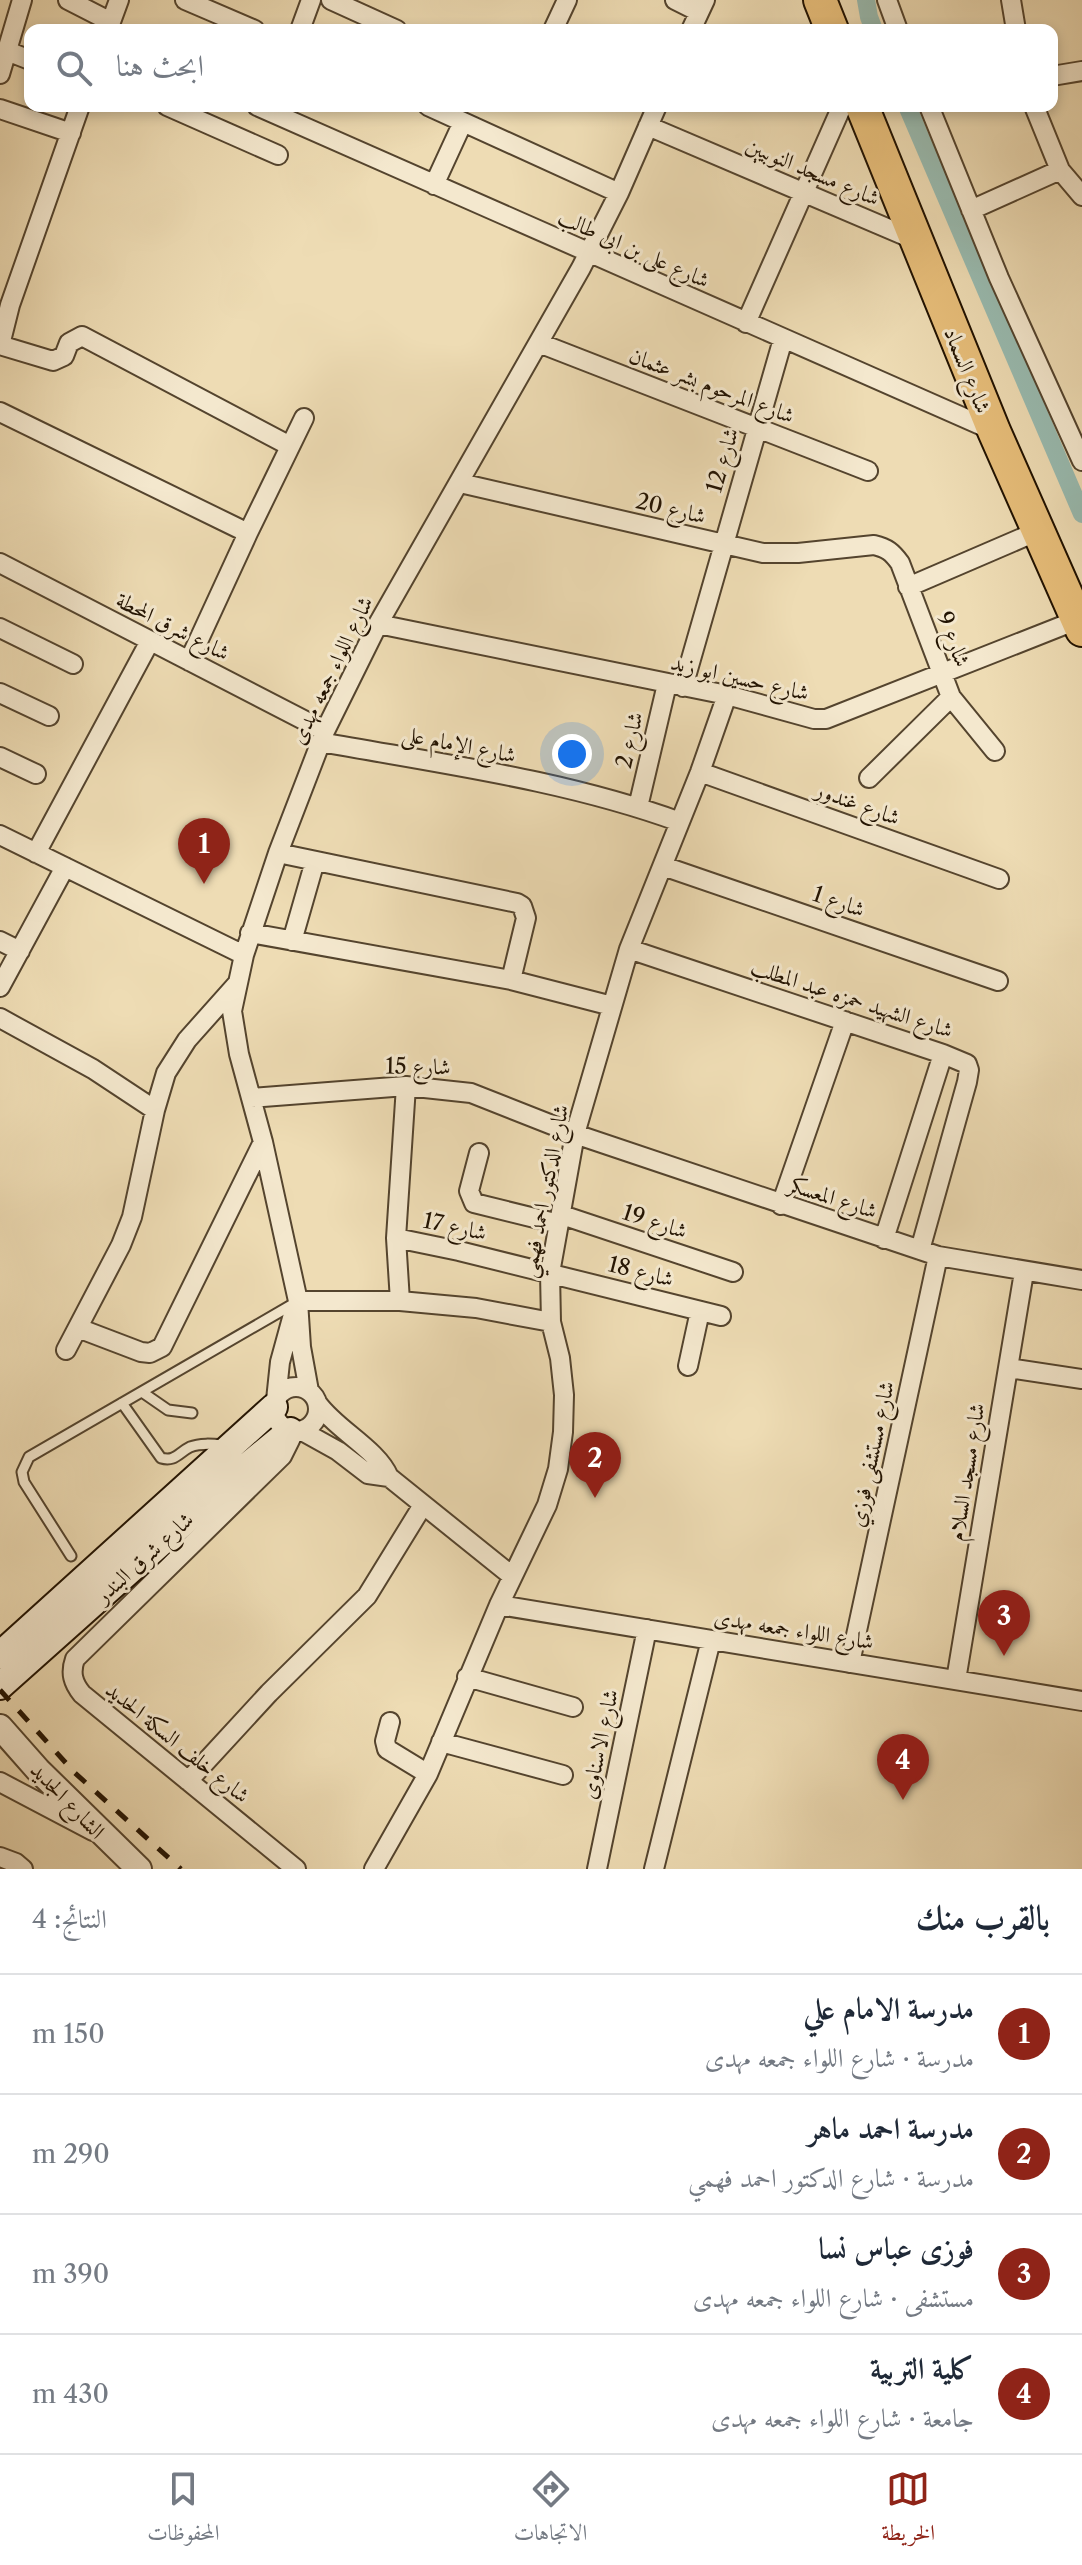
<!DOCTYPE html>
<html lang="ar">
<meta charset="utf-8">
<style>
body{margin:0;font-family:"Libre Caslon Text",Amiri,serif;background:#f6f6f7;color:#1f2937;direction:rtl}
.you{position:absolute;left:572px;top:754px;width:28px;height:28px;margin:-20px;border:6px solid #fff;border-radius:50%;background:#1a73e8;box-shadow:0 0 0 12px #1a73e833}
.badge{display:grid;place-items:center;width:52px;height:52px;border-radius:50%;background:#8f2418;color:#fff;font-size:26px;font-weight:700}
.pin{position:absolute;translate:-50% -66px;filter:drop-shadow(0 2px 4px #0008)}
.pin::after{content:'';position:absolute;top:42px;width:28px;height:24px;background:inherit;clip-path:polygon(0 0,100% 0,50% 100%)}
.list{margin:0;padding:0;list-style:none}
h2{display:flex;justify-content:space-between;align-items:center;height:104px;margin:0;padding:0 32px;font-size:34px}
h2 small{font-size:26px;font-weight:400;color:#747a83}
.list li{display:grid;grid-template-columns:52px 1fr auto;gap:24px;align-items:center;box-sizing:border-box;height:120px;padding:0 32px;border-top:2px solid #e0e1e3}
.list b{display:block;font-size:30px;white-space:nowrap}
.list p{margin:0;font-size:26px;white-space:nowrap;color:#747a83}
.list em{font-size:26px;font-style:normal;color:#747a83}
.icon{flex:none;width:44px;height:44px;fill:none;stroke:currentColor;stroke-width:2;stroke-linecap:round;stroke-linejoin:round}
.map{position:relative;flex:none;width:1082px;height:1869px;overflow:hidden;direction:ltr}
.search{position:absolute;background:#fff;box-shadow:0 4px 12px #0003;left:24px;right:24px;top:24px;height:88px;display:flex;align-items:center;gap:20px;box-sizing:border-box;padding:0 28px;border-radius:16px;color:#747a83;font-size:30px}
.sheet{height:584px;background:#fff}
nav{display:flex;justify-content:space-around;align-items:center;box-sizing:border-box;height:112px;border-top:2px solid #e0e1e3;background:#fff;font-size:22px;color:#747a83}
nav a{display:grid;justify-items:center;gap:4px}
nav .on{color:#8f2418}
.map>svg:first-child{display:block}
.lines{fill:none;stroke-linecap:round;stroke-linejoin:round}
.canal{stroke:#99bbb0;stroke-width:18}
.service-casing{stroke:#54442e;stroke-width:13}
.minor-casing{stroke:#54442e;stroke-width:22}
.tertiary-casing{stroke:#54442e;stroke-width:28}
.secondary-casing{stroke:#211201;stroke-width:30}
.trunk-casing{stroke:#211201;stroke-width:36}
.service{stroke:#f4e8ce;stroke-width:9}
.minor{stroke:#f4e8ce;stroke-width:18}
.tertiary{stroke:#f4e8ce;stroke-width:24}
.secondary{stroke:#f4e8ce;stroke-width:26}
.trunk{stroke:#e7be7a;stroke-width:32}
.rail{stroke:#211201;stroke-width:5;stroke-dasharray:14 14;stroke-linecap:butt}
.labels{text-anchor:middle;stroke-width:6;stroke-linejoin:round;paint-order:stroke}
.street-label{font-size:22px;fill:#211201;stroke:#f4e8ce}
</style>
<div class="map">
<svg width="1082" height="1869" viewBox="0 0 1082 1869">
<rect width="100%" height="100%" fill="#eedcb4"/>
<filter id="stains"><feTurbulence type="fractalNoise" baseFrequency=".0025" numOctaves="4"/><feColorMatrix values="0 0 0 0 .2 0 0 0 0 .09 0 0 0 0 .02 0 0 0 .5 -.17"/></filter>
<radialGradient id="worn" r=".72"><stop offset=".6" stop-color="#630" stop-opacity="0"/><stop offset="1" stop-color="#630" stop-opacity=".3"/></radialGradient>
<g class="lines">
<path class="canal" d="M866 0 869 17 874 30
M907 106 1082 514"/>
<defs>
<path id="service" d="M142 1392 168 1410 192 1413
M122 1403 161 1458C175 1462 178 1453 190 1447 200 1443 212 1444 223 1445
M71 1556 24 1482 22 1472 29 1457 295 1303"/>
<path id="minor" d="M68 0 111 22
M185 0 255 30
M331 0 397 30
M675 0 699 12
M887 0 898 30
M1011 0 1016 30
M108 30 119 0
M300 30 311 0
M553 30 567 0
M691 30 705 0
M7 51 30 60
M0 74 22 0
M1052 76 1082 71
M167 106 278 155
M257 106 994 431
M428 106 619 193
M929 106 999 278 1082 461
M1034 106 1060 170 1082 196
M0 109 71 133
M648 126 915 240
M434 185 463 122
M971 210 1060 170
M746 323 842 106
M539 343 868 471
M0 345 53 361 64 356 69 343 82 336 290 446
M0 345 10 305 80 106
M0 412 248 533
M460 483 763 553H798L874 545C887 548 892 552 900 563L951 697 995 751
M0 563 325 731
M908 587 1038 531
M378 624 727 695 814 719H826L1077 620
M0 628 73 664
M189 661 248 533 304 418
M683 687 783 339
M0 693 49 716
M321 742C441 764 565 780 680 822
M0 757 36 774
M700 772 999 879
M869 778 951 697
M638 807 667 684
M0 835 244 955
M36 853 150 641
M278 853 517 903 522 906 526 918 511 980
M663 866 998 981
M250 933 511 980 612 1006
M0 941 20 951
M292 941 315 861
M629 949 943 1054 967 1064 969 1070 967 1082 920 1250
M0 987 65 867
M0 1018 93 1069 155 1110 166 1073 187 1040 236 985
M251 1098 406 1086 471 1093 575 1134 938 1256 1082 1280
M479 1153 469 1191 474 1203 559 1224
M781 1205 845 1021
M562 1215 733 1272
M396 1238 459 1251 721 1316
M884 1239 943 1054
M298 1301H400L476 1308 551 1322
M400 1301 396 1238 406 1086
M78 1328 141 1352 150 1353 162 1347 263 1142
M66 1350 121 1245 132 1217 155 1110
M688 1366 700 1311
M1008 1368 1082 1379
M274 1409a22 22 0 1 1 44 0a22 22 0 1 1-44 0Z
M309 1391 301 1347 298 1301 263 1142 239 1054 232 1011 244 955 278 853 325 731 378 624 581 268 619 193 657 106
M276 1400 280 1362 294 1311
M318 1404C337 1430 377 1449 389 1477L512 1576
M302 1431 338 1451 368 1474 389 1477
M294 1432 282 1456 75 1659C70 1673 73 1683 82 1694L296 1869
M499 1605 1082 1701
M850 1663 938 1256
M467 1677 573 1707
M956 1680 1024 1272
M390 1722 385 1741 387 1749 428 1774
M441 1742 563 1775
M188 1781 269 1693 367 1596 423 1505
M0 1782 93 1831
M0 1857 16 1863 23 1869
M374 1869 428 1774 499 1605 547 1505 558 1469 563 1432 564 1395 560 1358 551 1322 550 1273 575 1134 629 949 700 772 727 695
M597 1869 647 1629
M654 1869 711 1640"/>
<path id="tertiary" d="M0 1727 38 1770 139 1869"/>
<path id="secondary" d="M0 1655 274 1407
M0 1686 240 1472 290 1431"/>
<path id="trunk" d="M820 0 832 30
M862 106 994 431 1082 630"/>
</defs>
<use href="#service" class="service-casing"/>
<use href="#minor" class="minor-casing"/>
<use href="#tertiary" class="tertiary-casing"/>
<use href="#secondary" class="secondary-casing"/>
<use href="#trunk" class="trunk-casing"/>
<use href="#service" class="service"/>
<use href="#minor" class="minor"/>
<use href="#tertiary" class="tertiary"/>
<use href="#secondary" class="secondary"/>
<use href="#trunk" class="trunk"/>
<path class="rail" d="M0 1690 75 1773 181 1869"/>
</g>
<g class="labels">
<g class="street-label">
<text transform="translate(813 171) rotate(23)" y="8">شارع مسجد النوبيين</text>
<text transform="translate(634 248) rotate(24)" y="8">شارع على بن ابى طالب</text>
<text transform="translate(968 370) rotate(68)" y="8">شارع السماد</text>
<text transform="translate(712 385) rotate(21)" y="8">شارع المرحوم بشر عثمان</text>
<text transform="translate(722 460) rotate(-74)" y="8">شارع 12</text>
<text transform="translate(671 508) rotate(13)" y="8">شارع 20</text>
<text transform="translate(173 626) rotate(27)" y="8">شارع شرق المحطة</text>
<text transform="translate(954 639) rotate(69)" y="8">شارع 9</text>
<text transform="translate(331 670) rotate(-64)" y="8">شارع اللواء جمعه مهدى</text>
<text transform="translate(740 677) rotate(13)" y="8">شارع حسين ابو زيد</text>
<text transform="translate(629 740) rotate(-77)" y="8">شارع 2</text>
<text transform="translate(459 744) rotate(11)" y="8">شارع الإمام على</text>
<text transform="translate(858 803) rotate(20)" y="8">شارع غندور</text>
<text transform="translate(839 901) rotate(19)" y="8">شارع 1</text>
<text transform="translate(852 998) rotate(18)" y="8">شارع الشهيد حمزه عبد المطلب</text>
<text transform="translate(418 1066) rotate(1)" y="8">شارع 15</text>
<text transform="translate(544 1191) rotate(-79)" y="8">شارع الدكتور احمد فهمي</text>
<text transform="translate(833 1197) rotate(18)" y="8">شارع المعسكر</text>
<text transform="translate(655 1221) rotate(18)" y="8">شارع 19</text>
<text transform="translate(455 1226) rotate(12)" y="8">شارع 17</text>
<text transform="translate(641 1271) rotate(14)" y="8">شارع 18</text>
<text transform="translate(871 1454) rotate(-78)" y="8">شارع مستشفى فوزي</text>
<text transform="translate(966 1472) rotate(-81)" y="8">شارع مسجد السلام</text>
<text transform="translate(144 1557) rotate(-42)" y="8">شارع شرق البندر</text>
<text transform="translate(794 1629) rotate(9)" y="8">شارع اللواء جمعه مهدى</text>
<text transform="translate(178 1742) rotate(39)" y="8">شارع خلف السكة الحديد</text>
<text transform="translate(599 1744) rotate(-78)" y="8">شارع الاسناوى</text>
<text transform="translate(68 1800) rotate(46)" y="8">الشارع الجديد</text>
</g>
</g>
<rect width="100%" height="100%" filter="url(#stains)"/>
<rect width="100%" height="100%" fill="url(#worn)"/>
</svg>
<div class="you"></div>
<div class="pin badge" style="left:204px;top:884px">1</div>
<div class="pin badge" style="left:595px;top:1498px">2</div>
<div class="pin badge" style="left:1004px;top:1656px">3</div>
<div class="pin badge" style="left:903px;top:1800px">4</div>
<div class="search"><svg class="icon" aria-label="search" viewBox="0 0 24 24"><circle cx="10" cy="10" r="6"/><path d="M15 15l6 6"/></svg>ابحث هنا</div>
</div>
<section class="sheet">
<h2>بالقرب منك<small>النتائج: 4</small></h2>
<ul class="list">
<li><span class="badge">1</span><div><b>مدرسة الامام علي</b><p>مدرسة · شارع اللواء جمعه مهدى</p></div><em>150 m</em></li>
<li><span class="badge">2</span><div><b>مدرسة احمد ماهر</b><p>مدرسة · شارع الدكتور احمد فهمي</p></div><em>290 m</em></li>
<li><span class="badge">3</span><div><b>فوزى عباس نسا</b><p>مستشفى · شارع اللواء جمعه مهدى</p></div><em>390 m</em></li>
<li><span class="badge">4</span><div><b>كلية التربية</b><p>جامعة · شارع اللواء جمعه مهدى</p></div><em>430 m</em></li>
</ul>
</section>
<nav>
<a class="on"><svg class="icon" aria-label="map" viewBox="0 0 24 24"><path d="M3 6l6-2 6 2 6-2v14l-6 2-6-2-6 2zM9 4v14M15 6v14"/></svg>الخريطة</a>
<a><svg class="icon" aria-label="directions" viewBox="0 0 24 24"><path d="M12 3l9 9-9 9-9-9zM9 14v-3h6M13 9l2 2-2 2"/></svg>الاتجاهات</a>
<a><svg class="icon" aria-label="saved" viewBox="0 0 24 24"><path d="M7 4h10v16l-5-4-5 4z"/></svg>المحفوظات</a>
</nav>
